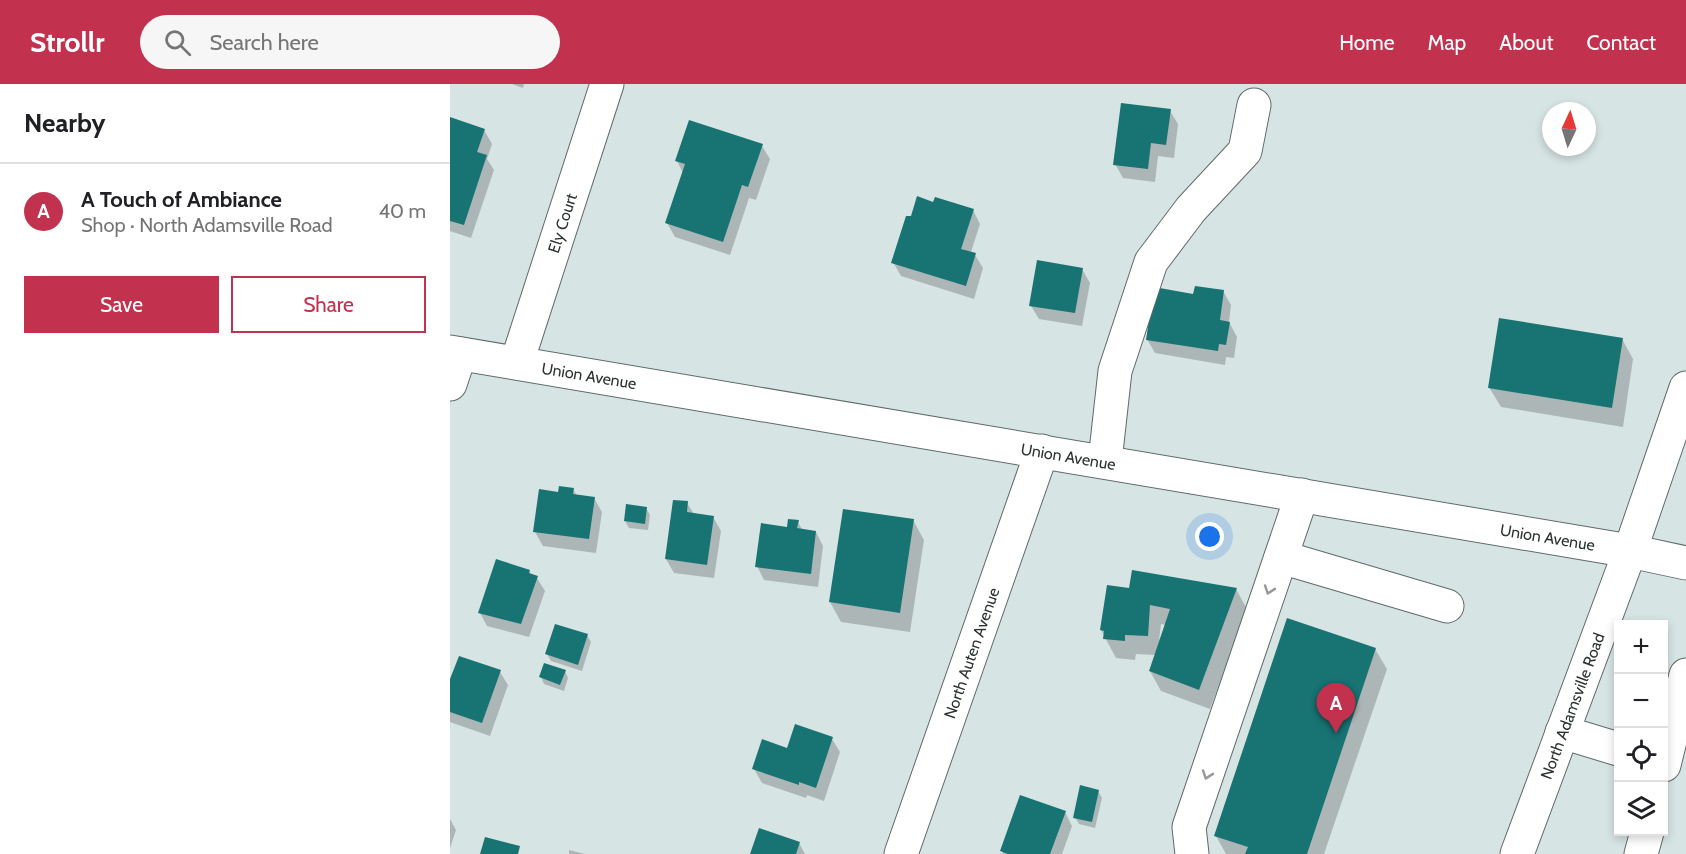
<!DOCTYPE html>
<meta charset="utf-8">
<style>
body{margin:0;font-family:Cabin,sans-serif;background:#f6f6f6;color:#202124}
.controls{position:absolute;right:18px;bottom:18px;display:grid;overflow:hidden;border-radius:0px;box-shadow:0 3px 9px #0003}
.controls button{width:54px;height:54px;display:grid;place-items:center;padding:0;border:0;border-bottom:2px solid #e0e0e0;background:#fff;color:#202124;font:30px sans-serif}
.compass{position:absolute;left:1092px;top:18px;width:54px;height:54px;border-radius:50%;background:#fff;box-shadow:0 3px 9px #0003;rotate:4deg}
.you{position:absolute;left:760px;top:453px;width:21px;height:21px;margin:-15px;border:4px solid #fff;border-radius:50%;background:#1a73e8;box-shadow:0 0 0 9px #1a73e833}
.badge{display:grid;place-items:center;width:39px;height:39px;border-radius:50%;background:#c2314d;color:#fff;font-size:20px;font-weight:700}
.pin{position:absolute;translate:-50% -50px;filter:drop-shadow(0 2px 3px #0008)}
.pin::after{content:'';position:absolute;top:32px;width:21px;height:18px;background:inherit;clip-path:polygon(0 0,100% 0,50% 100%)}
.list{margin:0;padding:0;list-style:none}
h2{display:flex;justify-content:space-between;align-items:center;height:78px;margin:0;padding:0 24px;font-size:26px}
h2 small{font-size:20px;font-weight:400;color:#757577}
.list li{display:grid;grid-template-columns:39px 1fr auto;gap:18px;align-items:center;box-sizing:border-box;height:96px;padding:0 24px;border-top:2px solid #e0e0e0}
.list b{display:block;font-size:22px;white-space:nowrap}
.list p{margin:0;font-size:20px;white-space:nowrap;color:#757577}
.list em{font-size:20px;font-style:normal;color:#757577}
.actions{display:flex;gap:12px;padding:18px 24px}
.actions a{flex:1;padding:14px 0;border:2px solid #c2314d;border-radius:0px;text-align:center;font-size:21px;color:#c2314d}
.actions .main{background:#c2314d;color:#fff}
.icon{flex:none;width:33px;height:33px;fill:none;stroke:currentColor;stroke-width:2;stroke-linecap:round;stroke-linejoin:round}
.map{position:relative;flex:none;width:1236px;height:770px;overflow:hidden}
header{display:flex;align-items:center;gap:36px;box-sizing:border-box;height:84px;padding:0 30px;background:#c2314d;color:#fff}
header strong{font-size:28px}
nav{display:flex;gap:33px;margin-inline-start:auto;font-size:21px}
.search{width:420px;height:54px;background:#f6f6f6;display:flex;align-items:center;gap:15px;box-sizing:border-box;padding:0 21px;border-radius:33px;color:#757577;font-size:22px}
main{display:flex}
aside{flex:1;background:#fff}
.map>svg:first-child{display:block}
.shadow{fill:#0003;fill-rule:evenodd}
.building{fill:#187373}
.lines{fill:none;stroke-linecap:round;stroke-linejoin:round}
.minor-casing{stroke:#5f6b6a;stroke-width:35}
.minor{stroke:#fff;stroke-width:33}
.oneway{stroke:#969998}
.labels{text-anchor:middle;stroke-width:6;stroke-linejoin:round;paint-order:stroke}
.street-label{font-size:16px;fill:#2d3332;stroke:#fff}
</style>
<header>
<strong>Strollr</strong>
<div class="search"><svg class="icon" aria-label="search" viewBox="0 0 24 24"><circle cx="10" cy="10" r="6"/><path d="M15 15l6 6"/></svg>Search here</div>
<nav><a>Home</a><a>Map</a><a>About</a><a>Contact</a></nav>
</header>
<main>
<aside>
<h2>Nearby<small></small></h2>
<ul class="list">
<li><span class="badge">A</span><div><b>A Touch of Ambiance</b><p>Shop · North Adamsville Road</p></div><em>40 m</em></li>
</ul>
<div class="actions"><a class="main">Save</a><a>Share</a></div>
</aside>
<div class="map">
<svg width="1236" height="770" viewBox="0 0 1236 770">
<rect width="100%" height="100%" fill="#d7e4e4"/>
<path class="shadow" d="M62 0H74L73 4Z
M720 27 728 40 724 74 708 72 705 98 673 94 665 80Z
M0 35 34 46 42 60 37 75 44 86 21 154 0 147Z
M312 62 320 75 306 116 299 114 280 171 225 153 217 139 233 89 227 77Z
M484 120 523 126 530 140 521 168 525 171 533 184 524 215 451 192 443 178 462 134Z
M632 185 640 199 632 242 589 235 581 222Z
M773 207 781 221 779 238 787 253 784 274 776 273 775 281 705 269 697 255Z
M1172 255 1183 275 1173 343 1051 323 1039 303Z
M123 405 127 412 144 414 152 428 146 469 93 462 85 448 109 409Z
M237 419 244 430 263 433 271 447 264 494 224 489 216 475Z
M196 424 200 431 198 446 179 444 175 437Z
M463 436 474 456 460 548 391 538 380 518Z
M348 438 353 447 366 448 373 462 368 503 314 496 307 482 338 445Z
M79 487 82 492 87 494 95 507 79 553 37 542 30 529Z
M680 505H786L797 525 760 625 711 607 700 587 706 571 686 570 685 576 666 574 651 546ZM711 540 716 541 709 557Z
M137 551 141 558 132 587 101 577 97 570Z
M925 565 937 585 874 770H776L766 752Z
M115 587 118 594 114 607 94 600 91 593Z
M50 588 58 601 40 652 0 638V597Z
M382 655 390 668 374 717 357 711 356 714 312 699 304 685 337 666Z
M648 707 652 714 645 744 629 740 625 733Z
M615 728 622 742 612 770H553L552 767Z
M0 735 6 746 0 764Z
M349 759 355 770H301Z
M119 766 135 770H119Z"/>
<path class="building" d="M671 19 721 25 716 61 701 59 698 85 663 81Z
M0 33 35 45 27 68 37 71 14 141 0 137Z
M239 36 313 60 298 103 292 101 273 158 215 139 235 80 225 77Z
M467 112 483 118 485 113 524 125 511 165 526 169 516 202 441 179 456 132H461Z
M587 176 633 184 625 229 579 222Z
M745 202 774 206 770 236 780 238 776 261 769 260 768 267 696 256 704 203 743 210Z
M1049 234 1173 254 1162 324 1038 304Z
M109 402 124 404 123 410 145 413 139 455 83 448 89 405 108 408Z
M223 416 238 417 237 428 264 432 257 481 215 475Z
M176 420 197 423 195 440 174 437Z
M393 425 464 435 450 529 379 518Z
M338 435 349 436 347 444 366 447 361 490 305 483 311 439 337 443Z
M46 475 80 486 79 489 88 492 71 540 28 529Z
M682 486 787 504 749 606 699 587 720 525 700 521 698 552 675 551V557L653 555 654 547 650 546 657 501 679 504Z
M837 534 926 564 857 770H795L798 763 764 752Z
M105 540 138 550 128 581 95 570Z
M9 572 51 586 32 639 0 628V595Z
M94 579 116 586 110 601 89 593Z
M345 640 383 653 366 704 349 698V701L302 685 312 655 337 664Z
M630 701 649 706 642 738 623 734Z
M570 711 616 727 600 770H558L550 767Z
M309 744 350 758 346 770H300Z
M35 753 70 762 68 770H30Z"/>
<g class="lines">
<defs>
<g id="minor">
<path id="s1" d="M0 268 1180 467 1236 479"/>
<path id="s2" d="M67 278 157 0"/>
<path d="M0 300 10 270"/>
<path d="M655 377 665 287 701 178 741 125 795 67 804 21"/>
<path d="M831 473 997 522"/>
<path d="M1112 648 1168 665"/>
<path d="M1214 681 1236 591"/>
<path id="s3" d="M451 770 592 367"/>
<path d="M742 770 739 743 852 411"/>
<path id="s4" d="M1067 770 1180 467 1236 304"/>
<path d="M1191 770 1197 748"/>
</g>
</defs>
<use href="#minor" class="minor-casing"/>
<use href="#minor" class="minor"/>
</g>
<defs><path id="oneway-chevron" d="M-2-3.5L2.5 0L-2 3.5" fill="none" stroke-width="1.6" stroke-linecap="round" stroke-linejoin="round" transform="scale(1.5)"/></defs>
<g class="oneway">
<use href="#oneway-chevron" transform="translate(819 506) rotate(109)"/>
<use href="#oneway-chevron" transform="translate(757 691) rotate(109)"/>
</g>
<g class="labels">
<g class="street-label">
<text dy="6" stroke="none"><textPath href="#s2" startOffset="146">Ely Court</textPath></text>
<text dy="6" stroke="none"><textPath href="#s1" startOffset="141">Union Avenue</textPath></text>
<text dy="6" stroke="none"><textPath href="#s1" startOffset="627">Union Avenue</textPath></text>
<text dy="6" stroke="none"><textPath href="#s1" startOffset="1113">Union Avenue</textPath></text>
<text dy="6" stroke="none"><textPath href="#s3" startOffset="213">North Auten Avenue</textPath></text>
<text dy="6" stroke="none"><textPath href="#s4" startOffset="158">North Adamsville Road</textPath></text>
</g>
</g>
</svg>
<div class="controls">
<button>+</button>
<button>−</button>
<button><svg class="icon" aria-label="locate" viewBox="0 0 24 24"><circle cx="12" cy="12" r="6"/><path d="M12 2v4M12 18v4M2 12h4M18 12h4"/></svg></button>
<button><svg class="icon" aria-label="layers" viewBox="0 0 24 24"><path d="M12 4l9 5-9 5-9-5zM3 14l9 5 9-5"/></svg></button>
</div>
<svg class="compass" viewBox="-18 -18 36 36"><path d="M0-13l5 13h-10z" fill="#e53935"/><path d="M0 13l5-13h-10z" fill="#757577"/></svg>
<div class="you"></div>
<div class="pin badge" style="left:886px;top:649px">A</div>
</div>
</main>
